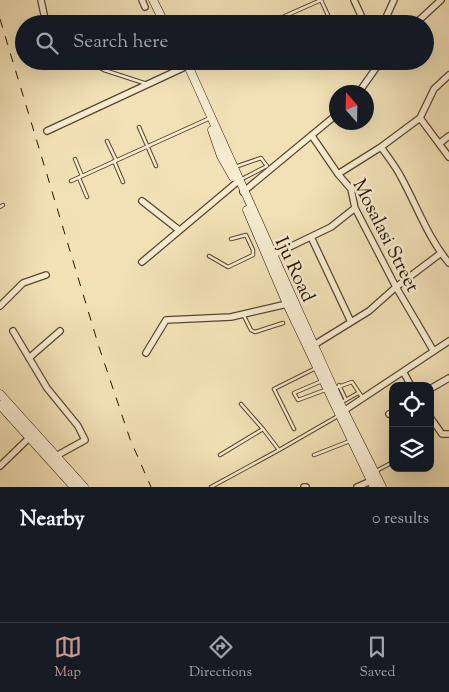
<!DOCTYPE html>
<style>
body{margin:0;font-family:"Sorts Mill Goudy",serif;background:#20242c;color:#f1f3f6}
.controls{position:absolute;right:15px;bottom:15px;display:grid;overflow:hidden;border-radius:10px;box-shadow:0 5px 20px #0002}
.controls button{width:45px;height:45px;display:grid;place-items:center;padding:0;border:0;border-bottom:1px solid #363941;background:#171b24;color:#f1f3f6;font:25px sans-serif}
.compass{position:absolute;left:329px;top:85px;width:45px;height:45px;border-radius:50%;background:#171b24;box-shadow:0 5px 20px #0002;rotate:340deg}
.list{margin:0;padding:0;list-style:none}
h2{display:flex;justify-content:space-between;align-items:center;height:65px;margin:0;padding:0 20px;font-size:21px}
h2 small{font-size:16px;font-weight:400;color:#9ea1a6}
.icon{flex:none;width:28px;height:28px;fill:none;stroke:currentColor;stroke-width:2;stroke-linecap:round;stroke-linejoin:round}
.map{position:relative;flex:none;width:449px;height:487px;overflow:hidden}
.search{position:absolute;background:#171b24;box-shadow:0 5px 20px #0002;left:15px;right:15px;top:15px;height:55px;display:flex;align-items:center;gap:12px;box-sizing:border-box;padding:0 18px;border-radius:28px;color:#9ea1a6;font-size:19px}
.sheet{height:135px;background:#171b24}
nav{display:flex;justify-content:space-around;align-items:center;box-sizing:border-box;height:70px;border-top:1px solid #363941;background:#171b24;font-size:14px;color:#9ea1a6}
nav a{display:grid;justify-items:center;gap:2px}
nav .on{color:#c59692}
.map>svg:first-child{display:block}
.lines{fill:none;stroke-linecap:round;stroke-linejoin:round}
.lane-casing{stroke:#59462e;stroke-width:4.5}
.street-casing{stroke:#59462e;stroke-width:8}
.secondary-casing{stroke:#261300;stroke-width:9}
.lane{stroke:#f7ecd0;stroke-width:2.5}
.street{stroke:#f7ecd0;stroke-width:5.5}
.secondary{stroke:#f7ecd0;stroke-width:8}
.rail{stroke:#261300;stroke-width:1;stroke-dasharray:9 9;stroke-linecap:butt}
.labels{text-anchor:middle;stroke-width:5;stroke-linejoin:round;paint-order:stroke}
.street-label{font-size:19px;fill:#261300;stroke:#f7ecd0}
</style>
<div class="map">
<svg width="449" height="487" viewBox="0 0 449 487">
<rect width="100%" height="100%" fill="#f2e1b7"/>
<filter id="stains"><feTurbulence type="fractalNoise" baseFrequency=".004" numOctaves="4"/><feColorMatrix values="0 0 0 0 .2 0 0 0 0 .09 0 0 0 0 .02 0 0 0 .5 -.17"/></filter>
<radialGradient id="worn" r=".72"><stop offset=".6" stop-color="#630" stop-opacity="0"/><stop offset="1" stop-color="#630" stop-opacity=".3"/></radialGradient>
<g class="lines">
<defs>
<path id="lane" d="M267 24 321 0 332 24
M48 61 49 65 54 67 81 61
M87 61 104 70 147 84
M139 127 156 166
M107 141 116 160
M75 159 82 176
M114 161 123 182
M235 167 261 158 267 166 242 179
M79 178 87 197
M71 181 208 119
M0 207 3 205
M209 256 228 267 253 255V250L246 235 231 239
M244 316 251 330 255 332 283 323
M322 381 294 393 298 400 325 390
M339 385 346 400
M335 388 352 382 362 397
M342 402 358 393
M241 404 263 429
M294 429 274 389 316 368
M220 455 263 429 279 450 338 416
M314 455 350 441
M376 471 393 462
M211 487 279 450"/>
<path id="street" d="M41 0 46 24
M142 0 145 7
M354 0 365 24
M383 24 394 0
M415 24 441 0
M359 92 381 61
M420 118 434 89 449 75
M420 118 449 157
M47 131 187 66
M312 136 338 174 351 189 355 208 396 287 433 350
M440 143 449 136
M381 147C388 157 396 167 401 177 417 206 428 238 449 263
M338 174 381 147 420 118
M243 192 336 115
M142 201 179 230
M311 237 351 322
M271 256 331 227 355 208
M142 262 236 183
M0 306 23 283 46 275
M13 331 47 388 78 426 85 440 56 456
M314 345 369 311 396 287 441 253
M146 353 166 320 231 317 287 304
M29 358 60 331
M404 373 411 386
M430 389 449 378
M345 410 449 341
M389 414 393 412
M430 417 442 434H449
M0 466 29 438
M304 487H306
M357 487 371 481"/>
<path id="secondary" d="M153 0 165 24
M186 61 340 403 382 487
M212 130 221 156 233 177
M247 210 287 304 374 487
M0 394 84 487
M0 405 74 487"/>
</defs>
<use href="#lane" class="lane-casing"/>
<use href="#street" class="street-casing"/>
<use href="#secondary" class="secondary-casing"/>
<use href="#lane" class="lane"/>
<use href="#street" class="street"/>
<use href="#secondary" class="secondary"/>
<path class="rail" d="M0 19 99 347 130 439 151 487"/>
</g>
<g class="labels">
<g class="street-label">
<text transform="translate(387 235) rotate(63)" y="7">Mosalasi Street</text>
<text transform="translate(296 269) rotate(65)" y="7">Iju Road</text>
</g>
</g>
<rect width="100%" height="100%" filter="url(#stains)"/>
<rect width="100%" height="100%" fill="url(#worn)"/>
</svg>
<div class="controls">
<button><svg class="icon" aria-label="locate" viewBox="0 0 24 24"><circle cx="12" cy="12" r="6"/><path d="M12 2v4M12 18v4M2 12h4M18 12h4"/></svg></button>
<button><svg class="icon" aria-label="layers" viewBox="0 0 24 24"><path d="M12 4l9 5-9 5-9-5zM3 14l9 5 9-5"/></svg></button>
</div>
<svg class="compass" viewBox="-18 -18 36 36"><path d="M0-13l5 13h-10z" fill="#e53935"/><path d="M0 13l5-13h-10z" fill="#9ea1a6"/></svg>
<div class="search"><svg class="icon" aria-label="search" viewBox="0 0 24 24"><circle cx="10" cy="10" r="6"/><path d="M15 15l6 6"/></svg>Search here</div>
</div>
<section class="sheet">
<h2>Nearby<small>0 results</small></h2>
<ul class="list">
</ul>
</section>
<nav>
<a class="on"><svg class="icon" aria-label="map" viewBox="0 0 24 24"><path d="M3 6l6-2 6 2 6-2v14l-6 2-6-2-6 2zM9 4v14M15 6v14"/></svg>Map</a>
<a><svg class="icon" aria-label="directions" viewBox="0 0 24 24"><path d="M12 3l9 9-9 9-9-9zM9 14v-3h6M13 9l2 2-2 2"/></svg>Directions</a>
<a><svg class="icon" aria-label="saved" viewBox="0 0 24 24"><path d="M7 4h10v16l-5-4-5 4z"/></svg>Saved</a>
</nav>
